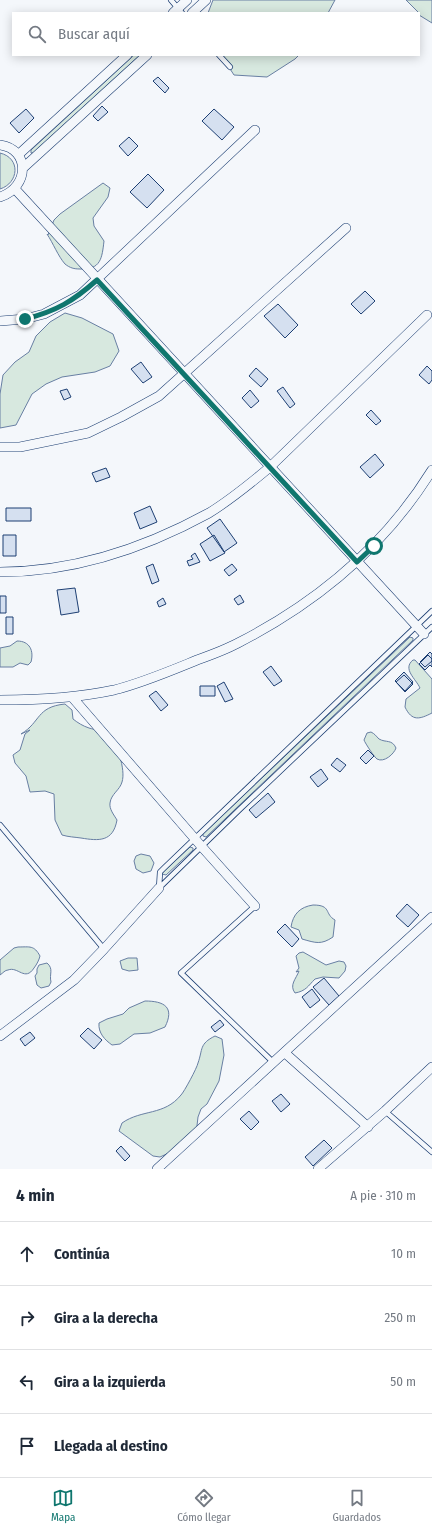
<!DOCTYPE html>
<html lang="es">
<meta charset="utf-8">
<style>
body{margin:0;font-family:"Fira Sans Condensed",sans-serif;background:#f6f6f7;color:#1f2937}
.stop{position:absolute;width:12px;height:12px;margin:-9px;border:3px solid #0f766e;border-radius:50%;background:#fff}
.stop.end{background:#0f766e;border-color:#fff;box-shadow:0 1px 4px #0008}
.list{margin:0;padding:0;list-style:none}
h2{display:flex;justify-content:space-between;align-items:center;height:52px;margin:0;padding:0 16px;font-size:17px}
h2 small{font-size:13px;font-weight:400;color:#747a83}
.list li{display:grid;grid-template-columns:26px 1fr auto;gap:12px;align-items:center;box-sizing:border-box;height:64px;padding:0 16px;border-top:1px solid #e0e1e3}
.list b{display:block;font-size:15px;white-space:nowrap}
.list em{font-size:13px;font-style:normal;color:#747a83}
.icon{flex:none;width:22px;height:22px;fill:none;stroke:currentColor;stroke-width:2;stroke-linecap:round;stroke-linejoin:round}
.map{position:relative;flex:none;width:432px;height:1169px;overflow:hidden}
.search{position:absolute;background:#fff;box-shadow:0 2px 10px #0003;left:12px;right:12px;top:12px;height:44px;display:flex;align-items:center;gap:10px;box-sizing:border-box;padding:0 14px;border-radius:0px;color:#747a83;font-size:15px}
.sheet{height:308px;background:#fff}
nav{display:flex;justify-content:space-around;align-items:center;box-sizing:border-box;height:56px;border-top:1px solid #e0e1e3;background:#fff;font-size:11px;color:#747a83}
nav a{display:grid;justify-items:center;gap:2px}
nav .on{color:#0f766e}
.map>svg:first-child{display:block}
.green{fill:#d7e8df;stroke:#687fa3}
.building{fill:#d5e0f0;stroke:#1d3f73}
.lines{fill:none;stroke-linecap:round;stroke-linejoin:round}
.service-casing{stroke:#1d3f73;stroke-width:6}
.minor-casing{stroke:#1d3f73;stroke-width:10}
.service{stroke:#f4f7fb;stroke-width:4.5}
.minor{stroke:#f4f7fb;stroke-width:9}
.route{stroke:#0f766e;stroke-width:5}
</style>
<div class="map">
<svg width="432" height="1169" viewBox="0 0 432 1169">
<rect width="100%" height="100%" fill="#f4f7fb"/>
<path class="green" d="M213 0H335L328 13H208Z
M406 0H432V23L419 15V13Z
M134 55H140L33 153H31V150Z
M221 55H299L295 59 267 77 234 75Z
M0 153C21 158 19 183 0 189Z
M103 183 110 188 108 197 93 218 94 226 104 241C102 258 101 270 80 269 74 269 70 268 65 264 58 256 53 243 47 234L48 235 54 220 60 214Z
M65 313 82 318 113 334 119 351 110 366 95 372 62 377 46 384 32 394 16 425 0 428V394L3 375 15 362 29 352 36 336 50 322Z
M410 637 413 638V640L206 837 203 836V834Z
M17 641C30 641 34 651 31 662L28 665 20 663 13 667H0V648L10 646Z
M413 660H415L432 679V713C420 719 412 722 405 707L406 699 420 688C416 679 402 669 413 660Z
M65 704 72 710 73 719C78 723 83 726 89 728 95 730 103 730 107 734 117 742 126 770 122 782 120 790 111 794 110 803 109 809 114 815 117 820 113 842 99 841 81 838 74 837 69 837 62 835L55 820 54 794 45 791 30 792 26 776 15 763 13 755 20 750 25 734 30 730 21 734C41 722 36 707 65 704Z
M371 732C375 734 376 736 379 739 386 743 392 739 396 748 394 754 384 763 377 759 375 758 365 743 364 740L367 733Z
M190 847 193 848V850L166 875 162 874 163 872Z
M141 854 150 856 154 863 151 871 143 873 136 869 134 861 136 856Z
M313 905C332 905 324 914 335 920L333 937C321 945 316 943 302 939L299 930 291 927C293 914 300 907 313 905Z
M18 947C30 947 34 945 40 956 39 960 37 964 34 968 25 982 18 966 8 970 5 970 3 973 0 975V960L14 948Z
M303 952 326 965 339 961 344 962 346 966 345 971 339 978 323 977 315 979C308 986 306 991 295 993 289 985 296 979 299 971L296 972 299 968 296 956 299 953Z
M128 958H137L138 970 129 971 122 969 120 961Z
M47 963C54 969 49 974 51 982L49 986 41 988 37 985 35 976 37 973V969L39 965Z
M145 1001C164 1001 175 1007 165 1027L150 1033 134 1034 120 1044 112 1045C105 1040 98 1033 99 1023L107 1019 123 1014 129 1008Z
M215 1036 222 1039 224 1055 219 1081 207 1104 201 1109 198 1117 196 1134 184 1146 160 1157 153 1156 119 1131 122 1123C142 1109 164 1116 181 1095 184 1092 197 1068 198 1063 203 1049 199 1044 215 1036Z"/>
<path class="building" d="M158 77 169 88 165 93 153 81Z
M102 106 108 112 98 121 93 116Z
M26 109 34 118 19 133 10 123Z
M214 109 234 127 222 140 202 121Z
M129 137 138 146 128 156 119 146Z
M148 174 164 190 147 208 130 192Z
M365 291 375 301 361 314 351 304Z
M278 304 298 325 285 338 264 316Z
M141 362 152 377 143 383 131 369Z
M427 366 432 371V380L429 384 419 375Z
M256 368 268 379 261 387 249 376Z
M283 387 295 404 290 408 277 391Z
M67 389 71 397 64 400 60 391Z
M250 390 259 401 251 408 242 398Z
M371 410 381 421 376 425 366 415Z
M375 454 384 465 370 478 360 467Z
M106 468 110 477 96 482 92 473Z
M150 506 157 522 140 529 134 513Z
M6 508H31V521H6Z
M220 519 237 543 224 552 207 528Z
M3 535H16V556H3Z
M214 535 225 553 210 561 200 544Z
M195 553 200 562 189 566 187 561 193 559 191 556Z
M153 564 159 581 152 584 146 567Z
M232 564 237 570 229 576 224 570Z
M75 588 79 612 61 615 57 590Z
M240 595 244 602 238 605 234 599Z
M0 596H6V613H0Z
M163 598 166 604 159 607 157 602Z
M6 617H13V634H6Z
M430 652 432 654V661L425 667 420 662Z
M428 655 432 659V667L430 665 425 670 419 664Z
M271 666 282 681 274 686 263 672Z
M404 672 413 682 405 691 395 681Z
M404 675 413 684 405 692 396 682Z
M224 682 233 699 225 702 217 686Z
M200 686H215V696H200Z
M156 691 168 705 161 711 149 696Z
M368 750 374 756 366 764 360 758Z
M337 758 346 765 340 772 331 765Z
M321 769 328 779 318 787 310 777Z
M268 793 275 802 256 818 249 810Z
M407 904 419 915 408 927 396 916Z
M285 924 299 939 292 947 277 932Z
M324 978 339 996 329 1005 313 987Z
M312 989 320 1000 310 1008 302 997Z
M220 1020 224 1025 215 1032 211 1027Z
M88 1028 102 1040 94 1049 80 1036Z
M30 1032 35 1038 25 1046 20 1039Z
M281 1094 290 1104 281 1112 272 1101Z
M249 1111 259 1122 251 1130 240 1119Z
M324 1140 332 1148 313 1166 305 1157Z
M121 1146 130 1156 125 1161 116 1151Z"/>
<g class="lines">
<defs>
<path id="service" d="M171 0 182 13
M219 55 230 67
M0 825 104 949
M159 888 160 872 164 868 432 611
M159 888 239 810 432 627
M255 906 181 973 274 1063
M385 1111 432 1152"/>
<path id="minor" d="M173 13 187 0
M192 13 206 0
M0 145C30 149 30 187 0 197
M18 155 127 55
M23 168 147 55
M15 189 424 634
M0 321 25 319 44 314 80 295 255 130
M0 447H20L88 433 121 417 159 396 346 228
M0 572C74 572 145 548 209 513 230 500 251 483 270 467L427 315
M72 697 202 847 255 906
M0 700C38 700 77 698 114 690 142 683 170 671 197 660 211 655 225 650 238 643 318 602 385 546 432 470
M0 1036 74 980 104 949 159 888
M285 1053 368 1127
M157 1169 432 917
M318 1169 385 1111 432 1067"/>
</defs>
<use href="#service" class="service-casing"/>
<use href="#minor" class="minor-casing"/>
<use href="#service" class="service"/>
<use href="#minor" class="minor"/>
</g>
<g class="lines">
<path class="route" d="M25 319C57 311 73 301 97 280L357 562 374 546"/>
</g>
</svg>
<div class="stop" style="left:374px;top:546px"></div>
<div class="stop end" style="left:25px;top:319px"></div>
<div class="search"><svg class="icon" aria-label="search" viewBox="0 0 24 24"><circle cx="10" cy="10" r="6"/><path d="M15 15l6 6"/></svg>Buscar aquí</div>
</div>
<section class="sheet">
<h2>4 min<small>A pie · 310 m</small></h2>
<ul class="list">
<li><svg class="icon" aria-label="ahead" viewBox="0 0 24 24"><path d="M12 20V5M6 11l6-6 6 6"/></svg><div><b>Continúa</b></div><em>10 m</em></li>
<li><svg class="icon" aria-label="right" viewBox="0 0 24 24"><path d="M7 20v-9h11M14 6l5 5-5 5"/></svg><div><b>Gira a la derecha</b></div><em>250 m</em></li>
<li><svg class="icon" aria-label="left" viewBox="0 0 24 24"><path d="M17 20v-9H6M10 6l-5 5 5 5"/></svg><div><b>Gira a la izquierda</b></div><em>50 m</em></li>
<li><svg class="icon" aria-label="arrive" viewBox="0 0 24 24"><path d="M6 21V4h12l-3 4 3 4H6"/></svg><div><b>Llegada al destino</b></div></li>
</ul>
</section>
<nav>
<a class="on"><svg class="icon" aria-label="map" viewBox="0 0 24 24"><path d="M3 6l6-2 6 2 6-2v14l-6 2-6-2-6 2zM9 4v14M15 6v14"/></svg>Mapa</a>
<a><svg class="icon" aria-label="directions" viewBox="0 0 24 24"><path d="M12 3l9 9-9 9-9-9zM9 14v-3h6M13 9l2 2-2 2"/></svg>Cómo llegar</a>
<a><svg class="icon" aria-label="saved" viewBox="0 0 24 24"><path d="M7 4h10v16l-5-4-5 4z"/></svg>Guardados</a>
</nav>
